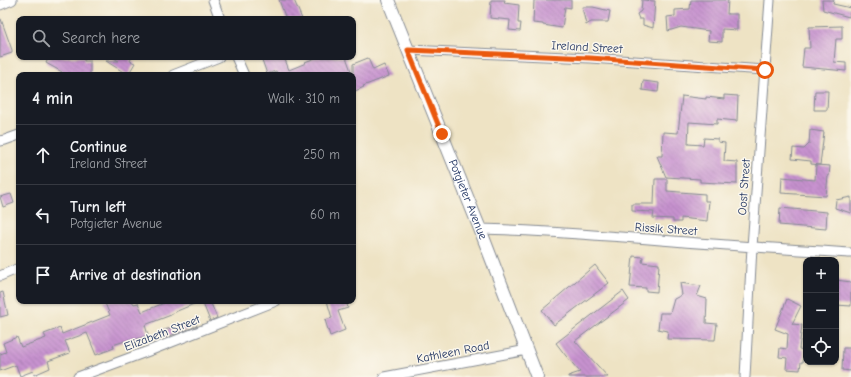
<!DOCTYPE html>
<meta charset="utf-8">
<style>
body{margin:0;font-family:"Comic Neue",sans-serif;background:#242831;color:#f1f3f6}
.controls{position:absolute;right:12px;bottom:12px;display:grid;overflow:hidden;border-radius:8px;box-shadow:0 1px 3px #0004}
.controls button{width:36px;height:36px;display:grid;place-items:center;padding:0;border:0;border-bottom:1px solid #363941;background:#171b24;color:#f1f3f6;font:20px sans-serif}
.stop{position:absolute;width:12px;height:12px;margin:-9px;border:3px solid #ea580c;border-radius:50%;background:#fff}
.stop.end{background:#ea580c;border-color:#fff;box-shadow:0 1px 4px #0008}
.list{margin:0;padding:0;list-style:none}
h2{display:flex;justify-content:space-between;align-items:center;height:52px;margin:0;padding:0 16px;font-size:17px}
h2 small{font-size:13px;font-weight:400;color:#9ea1a6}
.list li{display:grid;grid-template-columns:26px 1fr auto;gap:12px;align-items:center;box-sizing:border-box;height:60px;padding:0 16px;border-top:1px solid #363941}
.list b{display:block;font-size:15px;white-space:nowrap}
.list p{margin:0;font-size:13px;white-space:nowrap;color:#9ea1a6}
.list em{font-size:13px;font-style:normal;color:#9ea1a6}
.icon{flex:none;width:22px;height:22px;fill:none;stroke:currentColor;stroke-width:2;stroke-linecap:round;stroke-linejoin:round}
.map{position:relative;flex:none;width:851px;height:377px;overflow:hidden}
.search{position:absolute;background:#171b24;box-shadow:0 1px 3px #0004;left:16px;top:16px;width:340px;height:44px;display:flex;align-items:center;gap:10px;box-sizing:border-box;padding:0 14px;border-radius:8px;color:#9ea1a6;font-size:15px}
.panel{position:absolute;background:#171b24;box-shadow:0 1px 3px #0004;left:16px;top:72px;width:340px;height:232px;border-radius:8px}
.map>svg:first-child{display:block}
.building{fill:url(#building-back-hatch)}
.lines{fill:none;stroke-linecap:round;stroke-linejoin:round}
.minor-casing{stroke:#848991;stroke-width:11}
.tertiary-casing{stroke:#848991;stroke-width:14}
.minor{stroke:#fff;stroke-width:9}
.tertiary{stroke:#fff;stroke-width:12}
.route{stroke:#ea580c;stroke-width:5}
.labels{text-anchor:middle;stroke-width:3;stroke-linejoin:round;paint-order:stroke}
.street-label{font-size:12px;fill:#1b2f5e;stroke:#fbf7ec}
</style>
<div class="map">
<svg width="851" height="377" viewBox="0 0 851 377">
<defs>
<pattern id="building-back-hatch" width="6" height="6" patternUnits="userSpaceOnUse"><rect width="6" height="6" fill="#c792cf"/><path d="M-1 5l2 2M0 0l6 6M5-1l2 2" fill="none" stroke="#a178ab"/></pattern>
</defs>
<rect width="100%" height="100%" fill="#fbf7ec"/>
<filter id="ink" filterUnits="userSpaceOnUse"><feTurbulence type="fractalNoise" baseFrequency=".025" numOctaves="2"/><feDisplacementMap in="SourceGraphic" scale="8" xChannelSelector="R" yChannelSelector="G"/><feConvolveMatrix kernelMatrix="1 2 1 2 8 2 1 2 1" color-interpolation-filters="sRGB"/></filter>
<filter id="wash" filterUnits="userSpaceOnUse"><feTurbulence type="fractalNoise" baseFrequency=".012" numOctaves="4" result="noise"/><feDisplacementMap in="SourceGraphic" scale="16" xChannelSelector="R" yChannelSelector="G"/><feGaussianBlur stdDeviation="0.9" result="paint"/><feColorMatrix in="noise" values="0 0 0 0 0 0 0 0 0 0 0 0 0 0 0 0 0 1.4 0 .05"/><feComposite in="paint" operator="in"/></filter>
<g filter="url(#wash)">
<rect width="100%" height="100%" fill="#eee3c4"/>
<g id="blocks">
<path class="building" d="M279 0H294L302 19H286Z
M491 0H505L504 3 519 5 518 23H521L520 31 509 30 510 20 490 18Z
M534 0H571V8L565 7 562 28 543 25V24L533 23Z
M642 0 655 1 653 28 643 25V19H639L637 14 641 11Z
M691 0H728L727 14H737V30L722 29V42L708 41 709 31 681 27 668 31 667 17 675 16V10L690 9Z
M822 0H834L833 4 851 8 849 17 823 10Z
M582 7H593L610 11 608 22H591L586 25Z
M0 19H1L12 50V53L0 57Z
M842 26V39H836L834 62 846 63V71L802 67 804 48H810L809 27Z
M49 57H84V61H90V75H60L62 72 46 63Z
M112 57H132L130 61 135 63 128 75 106 61H119Z
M261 57H284L289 70 306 63 305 62 318 57H346L351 71 341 75H278L276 71 267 74Z
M368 58 373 70 384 65 389 76 363 86 364 87 353 92V64Z
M643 81 659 83 658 92 642 90Z
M815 91H828L827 110H814Z
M724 95 738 96 737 121 717 119V124L689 122 688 144 703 145 704 138 718 139V142L725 143 724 161 737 162V184L700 182V179L666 177 657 156H662L663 132 678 133 682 96 706 99V97L724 99Z
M810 130 824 132 820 165 811 164V161L792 159 793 148 804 149 809 144Z
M816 165 830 166 829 176H828L826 196 781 193 782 177 815 180Z
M655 179H667V191L705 194V201H709L707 221 681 218V222H673V219L653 218 654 212 632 211V204H654Z
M11 194 14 203 3 207 0 197Z
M851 197V213L835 208 836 200Z
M780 208 827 212 826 229 779 225Z
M633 256 643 257 642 262 659 264 657 292 646 291V288L630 287Z
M595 265 609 283 554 325 542 310Z
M836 280 851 282V306L836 305Z
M680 283 701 286 697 296 707 299 706 323 717 324 715 340 667 339 668 331 658 329 660 313H670L674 299 682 295Z
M623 291 629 300 575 341 608 377H568V376L580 372 566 356 556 343Z
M3 292 8 315 0 317V293Z
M787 299 801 306 792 324 802 325 799 349 804 350 803 362H801L800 370 786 369 787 358 779 357 780 348 787 349 788 334 775 329Z
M104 301H132L134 304 138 303 142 312 169 301H201L170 314 171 315 145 325 148 335 135 340 134 338 113 345 114 348 96 355 87 333 65 341 70 353 48 361 50 368 34 375 33 371 20 376 16 365 0 371V354L6 352 3 343 17 337 21 347 46 338 44 334 60 328 62 334 110 315Z
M202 301H210L217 318 210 321Z
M327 301H346L348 308 338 311 345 330 330 336 325 320 332 318Z
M195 321 197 326 164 338 161 331Z
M843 348H851V371L842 370Z"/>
</g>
</g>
<g filter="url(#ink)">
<use href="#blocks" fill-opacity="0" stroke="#848991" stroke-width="1"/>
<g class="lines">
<defs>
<path id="minor" d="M213 0 220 19
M0 5 12 0
M408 50 590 58 765 70
M236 57 244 75
M173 75 219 57
M0 141 5 140 19 135
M480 229C536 230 593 235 649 239 716 245 784 249 851 253
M0 276 19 268
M78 377 154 349 276 301
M384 377 527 350
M745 377 752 247 770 0"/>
<g id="tertiary">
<path id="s1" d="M388 0 480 229 537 377"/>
</g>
</defs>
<use href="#minor" class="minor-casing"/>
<use href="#tertiary" class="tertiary-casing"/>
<use href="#minor" class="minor"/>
<use href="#tertiary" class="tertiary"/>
</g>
</g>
<g class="lines" filter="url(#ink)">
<path class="route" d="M442 134 408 50 590 58 765 70"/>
</g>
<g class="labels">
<g class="street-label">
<text transform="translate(587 47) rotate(3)" y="4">Ireland Street</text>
<text transform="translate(744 187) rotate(-86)" y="4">Oost Street</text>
<text dy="4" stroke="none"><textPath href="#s1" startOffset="215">Potgieter Avenue</textPath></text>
<text transform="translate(666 229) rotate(4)" y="4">Rissik Street</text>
<text transform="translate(162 333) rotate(-21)" y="4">Elizabeth Street</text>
<text transform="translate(453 352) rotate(-11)" y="4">Kathleen Road</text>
</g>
</g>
</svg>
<div class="controls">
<button>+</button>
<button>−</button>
<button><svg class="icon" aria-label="locate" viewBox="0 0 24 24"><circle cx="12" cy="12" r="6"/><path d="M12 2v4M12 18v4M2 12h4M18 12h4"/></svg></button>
</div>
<div class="stop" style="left:765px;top:70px"></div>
<div class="stop end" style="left:442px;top:134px"></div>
<div class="search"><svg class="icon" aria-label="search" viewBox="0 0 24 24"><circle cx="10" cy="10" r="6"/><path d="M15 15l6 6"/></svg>Search here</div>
<section class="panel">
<h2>4 min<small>Walk · 310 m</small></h2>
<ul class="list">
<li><svg class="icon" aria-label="ahead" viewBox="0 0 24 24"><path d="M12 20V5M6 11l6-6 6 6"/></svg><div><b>Continue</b><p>Ireland Street</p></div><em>250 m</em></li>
<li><svg class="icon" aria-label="left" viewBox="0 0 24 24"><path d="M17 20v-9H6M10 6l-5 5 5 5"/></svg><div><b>Turn left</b><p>Potgieter Avenue</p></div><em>60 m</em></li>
<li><svg class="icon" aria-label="arrive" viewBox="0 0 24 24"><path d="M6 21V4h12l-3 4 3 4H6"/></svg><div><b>Arrive at destination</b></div></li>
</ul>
</section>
</div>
